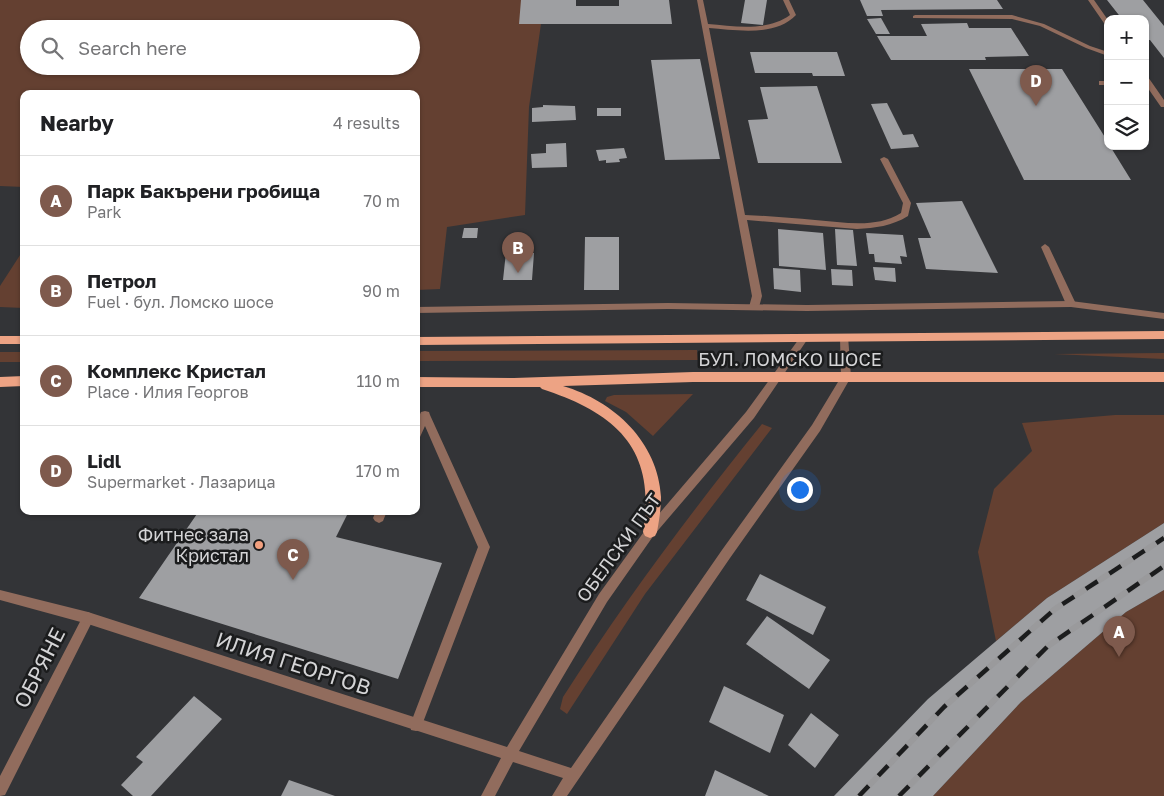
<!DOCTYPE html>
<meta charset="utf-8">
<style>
body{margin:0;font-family:"Golos Text",sans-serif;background:#f2f2f2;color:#202124}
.controls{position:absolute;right:15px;top:15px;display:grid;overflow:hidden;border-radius:10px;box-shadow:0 1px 4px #0004}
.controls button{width:45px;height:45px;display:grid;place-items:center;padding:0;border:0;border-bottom:1px solid #e0e0e0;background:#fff;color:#202124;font:25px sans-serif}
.you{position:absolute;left:799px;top:489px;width:18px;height:18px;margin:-12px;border:4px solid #fff;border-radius:50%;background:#1a73e8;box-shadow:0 0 0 8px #1a73e833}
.badge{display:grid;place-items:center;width:32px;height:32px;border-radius:50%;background:#7e5a4d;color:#fff;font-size:16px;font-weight:700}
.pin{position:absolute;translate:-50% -41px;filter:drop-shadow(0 1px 2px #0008)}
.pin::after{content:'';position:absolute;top:26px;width:18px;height:15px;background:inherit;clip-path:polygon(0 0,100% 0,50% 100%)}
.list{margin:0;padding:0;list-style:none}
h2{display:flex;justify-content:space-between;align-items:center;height:65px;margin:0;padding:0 20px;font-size:21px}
h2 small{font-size:16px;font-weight:400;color:#757577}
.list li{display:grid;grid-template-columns:32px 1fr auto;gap:15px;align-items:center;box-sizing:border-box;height:90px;padding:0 20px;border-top:1px solid #e0e0e0}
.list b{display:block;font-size:19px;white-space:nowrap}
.list p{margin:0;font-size:16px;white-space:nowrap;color:#757577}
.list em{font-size:16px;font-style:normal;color:#757577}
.icon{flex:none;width:28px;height:28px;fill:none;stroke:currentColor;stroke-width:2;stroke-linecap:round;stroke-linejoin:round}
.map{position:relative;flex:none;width:1164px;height:796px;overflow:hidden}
.search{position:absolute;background:#fff;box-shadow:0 1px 4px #0004;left:20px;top:20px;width:400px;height:55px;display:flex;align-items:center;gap:12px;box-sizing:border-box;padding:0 18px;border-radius:28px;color:#757577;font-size:19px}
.panel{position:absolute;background:#fff;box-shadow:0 1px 4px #0004;left:20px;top:90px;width:400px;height:425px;border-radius:10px}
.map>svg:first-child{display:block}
.green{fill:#644031;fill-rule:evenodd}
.building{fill:#9e9fa2}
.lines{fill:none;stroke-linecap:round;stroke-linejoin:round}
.service{fill:#916c5d;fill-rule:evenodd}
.minor{fill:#916c5d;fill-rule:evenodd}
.tertiary{fill:#916c5d;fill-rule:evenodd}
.primary{fill:#eda384;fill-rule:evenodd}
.rail-casing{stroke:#9a9a9c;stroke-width:6}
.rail{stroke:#1b1c1d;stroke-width:4.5;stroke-dasharray:14;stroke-linecap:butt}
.poi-dot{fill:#f2a07f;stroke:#1b1c1d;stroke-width:2}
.labels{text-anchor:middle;stroke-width:5;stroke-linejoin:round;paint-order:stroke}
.street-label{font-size:18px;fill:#d4d4d6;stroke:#1b1c1d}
.poi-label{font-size:18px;fill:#d4d4d6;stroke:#1b1c1d;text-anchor:end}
.near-street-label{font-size:21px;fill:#d4d4d6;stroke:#1b1c1d}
</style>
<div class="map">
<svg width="1164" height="796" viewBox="0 0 1164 796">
<rect width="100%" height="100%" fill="#333437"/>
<path class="green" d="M0 0H536L534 24H541L529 107 525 215 447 227 440 289 416 290V94H24V187L0 186ZM29 29H411V66H29Z
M24 249V308L0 307V286Z
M697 350 698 360 416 361V351Z
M0 352H24V362H0Z
M1164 353V359L1054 354Z
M693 394 653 436 626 412 605 401 607 397 614 395Z
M1115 415H1164V523L1047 598 996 641 978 552 994 489 1032 451 1022 423Z
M762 424 772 428 645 594 567 714 560 709 563 697C624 602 691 512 762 424Z
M1164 590V796H933L1021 702 1126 612Z"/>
<path class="building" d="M521 0H576V6H619V0H669L672 24H519Z
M745 0H767L763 25 741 23Z
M860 0H997L1003 9 881 10 883 16H867Z
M1107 0H1143L1164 26V58L1150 40H1145V19H1122Z
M881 18 890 34H876L867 19Z
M967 23 969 28H1011L1029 56 985 57 986 60H891L877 36H927L921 24Z
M750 52H837L845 76H813L812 73H755Z
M700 59 720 159 665 160 651 60Z
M969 69H1062L1108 142V146H1110L1131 180H1024Z
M817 86 842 163H758L748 120 768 119 760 87Z
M887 103 903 135 913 134 919 147 891 149 871 104Z
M543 105 575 106 576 120 532 122V108L543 107Z
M597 108H621V116H597Z
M566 143 567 167 532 168 531 154 546 153V144Z
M624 148 627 158 619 159 620 162 606 163V160L599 161 596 150Z
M962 201 998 273 926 269 918 238H931L916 203Z
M464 228H478L477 238H462Z
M778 229 823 233 826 270 779 266Z
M835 229 853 230 857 266 837 265Z
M866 233 903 235 907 257 900 256 902 264 875 262 874 254H869Z
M585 237H619V290H584Z
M506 252 534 253 532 280H503Z
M873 267 895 268 896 282 875 280Z
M773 268 800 270 801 292 774 289Z
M831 269 852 270 853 286 832 285Z
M199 511H349L336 537 442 563 398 679 139 598Z
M1164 523V590L1126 612 1021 702 933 796H834L928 699 1047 598Z
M760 574 826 607 813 635 746 600Z
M767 616 830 660 809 689 746 644Z
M724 686 784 715 770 753 709 722Z
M194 696 222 719 151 796H133L121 785 143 762 136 757Z
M811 713 839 735 815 768 788 745Z
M715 770 769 796H705Z
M289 780 335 796H281Z"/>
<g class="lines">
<path class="service" d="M697 0H703L708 24C734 26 767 32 790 15L783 0H789L796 15C775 37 736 30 709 28L745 215C769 216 792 218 815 220 844 222 875 229 901 213L903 203 880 159 884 157 888 159 911 203 908 216C892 226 875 228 857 229L747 220 762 296 759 307 754 310 749 307 752 296Z
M915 15H1012L1044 24 1090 46 1108 52V56L1086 48 1040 26 1012 19 913 18V16Z
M1099 81H1108V85H1099Z
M1045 244 1049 247 1076 304 1074 306H1068L1066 304 1041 247Z
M425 411 429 412 430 415 490 547 422 725 421 730 416 731 411 730 410 725 478 547 425 426 420 437 416 438V423L421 412Z
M376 511H387L383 521 379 523 375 521 373 518Z"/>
<path class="minor" d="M1088 0H1094L1108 20V27L1106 26Z
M1145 77H1148L1164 100V107H1161L1145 84Z
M1071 301 1164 313V319L1071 307 807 311 668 309 416 313V307L668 303 807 305Z
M88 612 92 614 94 618 92 622 5 795 0 796V776L84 614Z"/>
<path class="tertiary" d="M804 335 807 336 809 338 807 340 754 418 654 535 607 602 519 751 571 768 722 550 812 425 841 377 840 338 845 335 848 336 851 377 820 431 730 558 567 796H552L563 778 513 762 495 796H481L501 758 88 624 0 600V590L88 612 507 747 599 594 646 529 746 412 801 336Z"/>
<path class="primary" d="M1164 331V339L416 345V337Z
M0 336H24V344H0Z
M693 372H1164V382H693L563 386C614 401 658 442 661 497 661 509 659 521 657 532L655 536 650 538 645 536 643 532C657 449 616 413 542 389L540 387H416V377L514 378Z
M24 376V386L0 387V377Z"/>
<defs>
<path id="rail" d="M859 796 944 707 1055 609 1164 538
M899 796 1048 646 1164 566"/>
</defs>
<use href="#rail" class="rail-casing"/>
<use href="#rail" class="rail"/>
</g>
<circle class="poi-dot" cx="259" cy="545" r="5"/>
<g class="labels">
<g class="street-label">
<text x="790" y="366">БУЛ. ЛОМСКО ШОСЕ</text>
<text transform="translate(619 548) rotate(-54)" y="6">ОБЕЛСКИ ПЪТ</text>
</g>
<g class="poi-label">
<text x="249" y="541">Фитнес зала<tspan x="249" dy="21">Кристал</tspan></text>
</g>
<g class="near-street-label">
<text transform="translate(293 664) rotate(18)" y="7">ИЛИЯ ГЕОРГОВ</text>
<text transform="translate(40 668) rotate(-63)" y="7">ОБРЯНЕ</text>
</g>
</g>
</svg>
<div class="controls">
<button>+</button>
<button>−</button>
<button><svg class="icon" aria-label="layers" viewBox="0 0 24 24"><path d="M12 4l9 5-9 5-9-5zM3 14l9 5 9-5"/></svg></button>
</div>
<div class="you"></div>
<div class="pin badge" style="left:1119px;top:657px">A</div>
<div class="pin badge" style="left:518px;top:273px">B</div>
<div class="pin badge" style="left:293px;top:580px">C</div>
<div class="pin badge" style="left:1036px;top:106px">D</div>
<div class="search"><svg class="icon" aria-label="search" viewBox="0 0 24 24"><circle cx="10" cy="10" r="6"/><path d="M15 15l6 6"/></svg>Search here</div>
<section class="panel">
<h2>Nearby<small>4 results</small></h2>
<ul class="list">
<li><span class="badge">A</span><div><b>Парк Бакърени гробища</b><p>Park</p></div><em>70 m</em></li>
<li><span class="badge">B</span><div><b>Петрол</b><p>Fuel · бул. Ломско шосе</p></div><em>90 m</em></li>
<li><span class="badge">C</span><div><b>Комплекс Кристал</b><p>Place · Илия Георгов</p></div><em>110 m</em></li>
<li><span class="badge">D</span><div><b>Lidl</b><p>Supermarket · Лазарица</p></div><em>170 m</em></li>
</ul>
</section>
</div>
